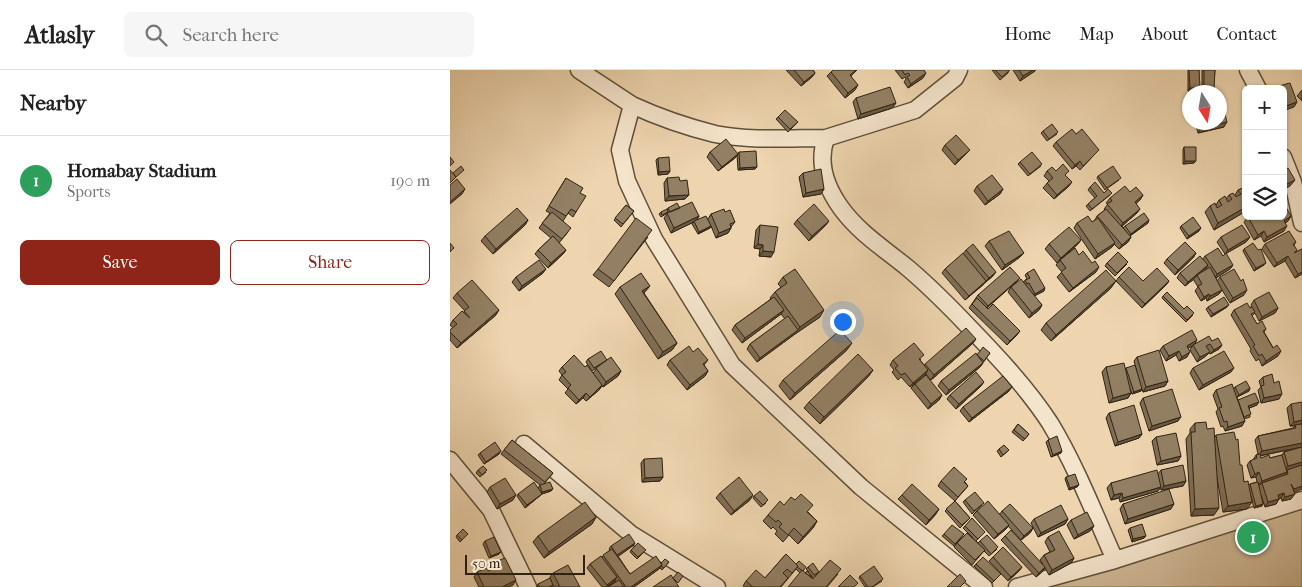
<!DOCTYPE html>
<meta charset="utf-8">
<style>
body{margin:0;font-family:"IM FELL French Canon",serif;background:#f6f6f6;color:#222}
.controls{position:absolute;right:15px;top:15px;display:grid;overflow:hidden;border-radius:8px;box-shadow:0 1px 4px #0004}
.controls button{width:45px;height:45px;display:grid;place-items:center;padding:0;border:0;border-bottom:1px solid #e0e0e0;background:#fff;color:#222;font:25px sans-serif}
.compass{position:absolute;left:732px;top:15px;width:45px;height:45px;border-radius:50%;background:#fff;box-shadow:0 1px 4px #0004;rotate:169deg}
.scale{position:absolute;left:15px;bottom:12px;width:120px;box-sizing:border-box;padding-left:5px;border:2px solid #312312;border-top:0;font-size:14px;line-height:18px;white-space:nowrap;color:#312312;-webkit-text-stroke:4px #f4e4cb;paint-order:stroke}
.you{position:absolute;left:392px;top:251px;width:18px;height:18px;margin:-12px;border:4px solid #fff;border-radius:50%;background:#1a73e8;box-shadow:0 0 0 8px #1a73e833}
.badge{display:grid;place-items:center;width:32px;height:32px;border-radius:50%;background:#8f2418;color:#fff;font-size:16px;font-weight:700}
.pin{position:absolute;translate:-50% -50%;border:2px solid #fff;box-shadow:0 1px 5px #0006}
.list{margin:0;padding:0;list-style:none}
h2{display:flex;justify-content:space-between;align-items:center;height:65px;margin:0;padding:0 20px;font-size:21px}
h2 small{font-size:16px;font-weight:400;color:#767676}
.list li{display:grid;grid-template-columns:32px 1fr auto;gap:15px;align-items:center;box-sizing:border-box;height:90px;padding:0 20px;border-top:1px solid #e0e0e0}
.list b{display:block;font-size:19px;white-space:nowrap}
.list p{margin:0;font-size:16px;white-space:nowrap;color:#767676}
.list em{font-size:16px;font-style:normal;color:#767676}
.actions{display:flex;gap:10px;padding:15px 20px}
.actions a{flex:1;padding:11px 0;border:1px solid #8f2418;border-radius:8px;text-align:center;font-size:18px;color:#8f2418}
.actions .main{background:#8f2418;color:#fff}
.icon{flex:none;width:28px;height:28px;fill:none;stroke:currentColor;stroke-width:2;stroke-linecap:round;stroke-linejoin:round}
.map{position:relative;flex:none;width:852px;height:517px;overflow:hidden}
header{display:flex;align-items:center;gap:30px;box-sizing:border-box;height:70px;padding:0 25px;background:#fff;border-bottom:1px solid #e0e0e0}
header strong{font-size:24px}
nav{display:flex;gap:28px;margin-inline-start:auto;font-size:18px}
.search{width:350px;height:45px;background:#f6f6f6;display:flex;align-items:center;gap:12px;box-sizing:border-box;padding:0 18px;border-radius:8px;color:#767676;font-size:19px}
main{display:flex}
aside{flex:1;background:#fff}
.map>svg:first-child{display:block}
.green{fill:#ceb794;stroke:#806d53}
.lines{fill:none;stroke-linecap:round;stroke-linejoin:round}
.minor-casing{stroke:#605039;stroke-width:19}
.minor{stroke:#f4e4cb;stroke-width:16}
.wall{fill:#7e6e56;stroke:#312312}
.shaded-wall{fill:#675a46;stroke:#312312}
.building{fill:#938064;stroke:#312312}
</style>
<header>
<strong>Atlasly</strong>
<div class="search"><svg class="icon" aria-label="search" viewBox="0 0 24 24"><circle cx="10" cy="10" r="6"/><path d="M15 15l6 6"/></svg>Search here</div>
<nav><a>Home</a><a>Map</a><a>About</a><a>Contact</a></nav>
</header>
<main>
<aside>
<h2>Nearby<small></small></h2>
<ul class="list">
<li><span class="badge" style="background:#2e9e5b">1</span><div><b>Homabay Stadium</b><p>Sports</p></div><em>190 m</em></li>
</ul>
<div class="actions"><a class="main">Save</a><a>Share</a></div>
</aside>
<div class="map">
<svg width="852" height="517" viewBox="0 0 852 517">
<rect width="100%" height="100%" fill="#eed5af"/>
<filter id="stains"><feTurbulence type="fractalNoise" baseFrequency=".004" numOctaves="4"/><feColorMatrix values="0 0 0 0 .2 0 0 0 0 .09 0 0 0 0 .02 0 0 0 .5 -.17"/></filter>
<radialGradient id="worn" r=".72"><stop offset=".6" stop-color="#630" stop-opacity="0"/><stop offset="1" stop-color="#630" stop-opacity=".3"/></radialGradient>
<path class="green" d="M852 438V517H586Z"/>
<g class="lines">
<defs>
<path id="minor" d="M129 0 182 35 170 80 177 111 204 169 282 295 411 417 534 517
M509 0 505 8 465 40 376 68C367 93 376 117 391 138 409 163 436 180 459 199 480 217 500 237 519 257 547 286 578 319 600 353 626 396 645 445 665 490
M798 0 808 19
M182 35C208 47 237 57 265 64 301 71 340 68 376 68
M833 87 843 112 852 153
M74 374 181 464 267 517
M0 390 41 440 78 517
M567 517 665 490 852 430"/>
</defs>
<use href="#minor" class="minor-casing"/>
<use href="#minor" class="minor"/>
</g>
<path class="wall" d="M336 0H363L365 3 362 7 351 16Z
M383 0H407L401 6 405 20 395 28 377 6Z
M445 0H474L473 8 458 18 454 12 456 9 455 7 452 9Z
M542 0H559L558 3 550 10Z
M563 0H586L585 1 570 11Z
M738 0H749L748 20 738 21Z
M752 0H765L763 22 752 21Z
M852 20V31L847 26Z
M406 28 446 33 442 38 408 49 403 32Z
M328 47 348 52 338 62 326 49Z
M745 52H770L774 57 748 63Z
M593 61 607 64 597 71 591 63Z
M626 64 649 80 645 84 630 100 626 96 622 99 603 76 606 72Z
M495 75 516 84 505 95 492 80Z
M734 77 744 93 733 94V80Z
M260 82 288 84 289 82 305 99 288 100 287 85 285 88 268 101 257 87Z
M208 88 220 101 218 104 208 105 206 90Z
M570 92 591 96 578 106 568 94Z
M597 101H606L616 106 619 116 604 129 593 118 599 111 594 106Z
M353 103 374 119 371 124 353 127 349 107Z
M648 106 669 110 655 120 647 108Z
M116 108 130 123 126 142 123 147 118 143 113 151 118 162 109 173 116 180 113 184 98 198 85 184 88 180 101 168 89 158 100 143 96 141Z
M217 108 230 111 235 129 215 131 214 113Z
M796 115V141L764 160 755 142 760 136 766 135 769 130 776 129 779 125H785L788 120 793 118Z
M527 116 553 119 550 124 535 135 524 121Z
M640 117 660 125 640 141 636 136 638 134 645 128 638 120Z
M680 122 693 125 690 130 686 133 687 143 672 156 673 158 675 156 698 153 680 166 681 167 678 172 669 179 664 174 662 177 645 189 624 158 627 153 642 152 645 150 647 146 655 140 654 139 658 134 656 133 660 128Z
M176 135 184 141 171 157 164 150Z
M218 138H230L249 146 247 150 258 149 261 144 275 142 285 152 281 157V158L278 163 266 168 261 156 260 158 248 164 242 154 243 152 221 163 214 148 218 143V142L216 144 211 147 209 144 211 142 217 140Z
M841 146 838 151 835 153 834 161 814 172 811 166 804 170 794 152 798 147Z
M78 150 75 155 43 184 31 171 35 166Z
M347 150 376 155 359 171 344 154Z
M310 155 321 187 309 186 310 179 304 178 306 160Z
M731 156 749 161 737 169 730 158Z
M198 167 159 217 143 205 148 199Z
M771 167H800L796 172 775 184 767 172Z
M631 170 627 175 612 188 629 185 646 202 619 222 607 207 612 202 606 195 609 191 607 193 595 179 599 174Z
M539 171 574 183 570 187 552 200 535 176Z
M846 172 844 175 846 182 852 179V204L845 208 835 191 824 197 812 179 815 174Z
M794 179 814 195 804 201 793 181Z
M516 180 543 206 515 230 492 203 495 199 513 184Z
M746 183 743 188 725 205 714 193 717 189Z
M755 186H773L783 195 780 199 766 208 767 211 770 207 794 225 780 233 772 220 769 224 757 231 756 228 751 231 745 221 748 217 743 209H744L735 216 727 208 730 203 753 189Z
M657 193 677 194 665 206 655 196Z
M93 203 69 221 62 212 66 207Z
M577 203 594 221 584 226 592 235 589 240 579 248 558 222 561 217 573 212 577 209 575 205Z
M333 207 370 247 345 264 307 292 297 279 300 274 335 249 331 244 292 273 282 260 285 255 321 229 320 228 325 222 331 217 328 214Z
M669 207 693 211H719L716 215 692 238 666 211Z
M566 212 537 238 567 265 557 275 519 238 528 225Z
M170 217 195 222 194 223 227 273 222 280 208 289 165 224Z
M661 218 601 271 591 260 596 253Z
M7 223 46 245 7 278 0 270V260L3 258 0 255 3 250 15 241 3 228Z
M713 226 743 245 736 252 712 228Z
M804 230 828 238 825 243 809 251 805 243 802 246 807 254 816 259 814 262 828 286 812 296 809 289 806 291 800 281 801 279 781 245 784 240 802 237 801 235Z
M758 237H777L761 247 756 239Z
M526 269 522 274 481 310 476 304 460 317 451 307 448 310 442 302 444 300 440 295 443 290 471 289 470 290 474 295Z
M762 271 772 275 769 279 760 284 759 282 756 286 747 292 740 280 742 276 738 278 737 287 729 291 726 285 716 291 710 280 713 276 744 274Z
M397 280 340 330 329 316 333 310Z
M243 282 258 290 254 295 258 301 255 306 237 320 217 295 220 290Z
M540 283 530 297 496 325 488 316 491 311 527 285Z
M687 287 718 311 715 316 693 322 692 319 691 321 682 324 680 319 681 323 678 328 659 333 652 302 656 297 676 299V298L688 306 684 291Z
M138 289 157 290 171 301 168 306 153 317 152 316 149 320 136 331 133 328 126 334 115 323 118 319 109 310 112 305 109 301 112 297H135L143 303 148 297 142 301 136 292Z
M743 298 781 302 749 320 740 303Z
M423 300 418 307 370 354 354 338 359 332Z
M813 307 824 313 829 329 811 333 808 320 811 317 809 311Z
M465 314 492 325 489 330 478 339 461 318Z
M531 316 506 339 497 329 500 325Z
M785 317 800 318 799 321 787 327 788 330 807 335 799 338 800 347 794 349 792 356 775 361 773 356 771 357 766 342 768 339 763 325 766 320 784 319Z
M559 321 519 352 510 341 513 337Z
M693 328 728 351 699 361 690 333Z
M841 334 852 377 810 386 811 388H820L832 385 834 382 852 377 844 422 841 429 832 431 831 428 829 429 826 434 815 437 811 425 813 434 812 436 804 438 801 426 797 439 773 442 767 408 764 445 741 446 736 369 740 363V359L745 353 757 359 765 367 766 365 790 395 794 412 799 415 800 414 807 412 806 407 801 408 797 395 800 391 803 390 806 385 808 384 805 370 808 366 843 358 845 356H840L837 338Z
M659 343 692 364 689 368 665 376 656 348Z
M568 354 579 364 573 371 562 362Z
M706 367 731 386 728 391 707 395 702 371Z
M62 370 103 403 94 414 103 419 101 421 92 424 75 438 67 426 68 424 88 418 90 415 51 384Z
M598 370 611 383 601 387 596 372Z
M549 379 559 380 551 387 547 381Z
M30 383 49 384 34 394 28 385Z
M194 389 213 407 210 411 192 412 191 393Z
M28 400 36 402 30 407 26 403Z
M711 400 736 411 733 416 711 420 710 418 708 421 670 432 669 428 661 430 657 418 661 413 708 404Z
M616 407 629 415 627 417 619 420 615 409Z
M491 411 515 412 518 416 505 431 520 448 510 458 495 441 505 431 488 416Z
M40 417 63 430 47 439 37 422Z
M270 423 300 430 281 445 266 428Z
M452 425 486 444 476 455 448 429Z
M304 426 316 433 311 437 303 428Z
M515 430 532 435 522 444 513 432Z
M673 434 721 439 675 454 670 439Z
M334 435 358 442 367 451 363 458 348 474 339 465 333 472 325 464 327 461 323 457 321 459 313 451 318 445Z
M527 441 550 444 552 441 583 458 580 463 571 470 558 456 556 459 544 469 523 445Z
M146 447 142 454 94 488 83 472 88 466Z
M584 449H618L615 454 588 467 581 453Z
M621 450 644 456 640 461 624 469 617 455Z
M515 456 533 464 526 471 528 473 530 471 547 479 539 486 534 481 522 495 504 477 507 473 523 468 513 458Z
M680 458 694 468 682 472 678 460Z
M494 464H514L504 476 492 466Z
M7 465 16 466 10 472 6 467Z
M555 466 593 494 590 490 594 485 600 482 595 472 598 467 624 488 621 493 599 505 595 498 592 502 586 507 551 470Z
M35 471 51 482 49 484 39 488 33 474Z
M184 475 168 486 180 504 211 493 219 492 212 500 210 498 184 517H158L166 512 165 511 157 517H152L137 498 140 494 152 487 160 480 159 479 161 476Z
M181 480 194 482 187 489 180 482Z
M336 484 355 503 359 502 356 499 358 497 369 502 367 504 362 508 361 505 360 506 363 509 388 504 377 517 350 503 346 499 331 517H295L293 516 296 511 315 508Z
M543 487 572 497 569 501 558 511 539 491Z
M45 492 63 515 58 517H29L24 507 27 502 38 501 43 499 42 497Z
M526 494 549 506 542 513 524 496Z
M103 503 130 517H104L103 515 102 517H87L88 514 101 511 100 507Z
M410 506 432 511 423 517H415L409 508Z"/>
<path class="shaded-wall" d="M583 0H586L585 1 570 11 573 6Z
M365 3 362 7 351 16 354 12Z
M476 3 473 8 458 18 461 14Z
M408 15 405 20 395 28 398 23Z
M740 18H750L748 20 738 21Z
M754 19H764L763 22 752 21Z
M847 32 844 37 833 41V37Z
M446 33 442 38 408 49 411 44Z
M777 52 774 57 748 63 751 58Z
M520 80 505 95 508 90Z
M288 84 285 88 268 101 272 97Z
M630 91 626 96 622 99 625 95Z
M735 91H746L744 93 733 94Z
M307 97 305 99 288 100 290 98Z
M220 101 218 104 208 105 209 102Z
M845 110 840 116 833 120V116Z
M622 112 619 116 604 129 607 125Z
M15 119 12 124 0 134V132Z
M374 119 371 124 353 127 356 123Z
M553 119 550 124 535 135 538 131Z
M239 125 235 129 215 131 219 126Z
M693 125 690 130 682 137 685 132Z
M796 137V141L764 160 768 153Z
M690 139 687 143 670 158 673 153Z
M249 146 246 151 221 163 224 158Z
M841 146 838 151 830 155 834 151Z
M78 150 75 155 43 184 46 179Z
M699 150 698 153 679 166 681 164Z
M379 151 376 155 359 171 362 166Z
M261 156 260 158 248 164 249 162Z
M837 156 834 161 814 172 817 167Z
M281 158 278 163 266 168 269 163Z
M751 158 749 161 737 169 739 166Z
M814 161 811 166 804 170 808 165Z
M681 167 678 172 669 179 672 175Z
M800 167 796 172 775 184 778 180Z
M631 170 627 175 607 193 611 188Z
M665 173 662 177 645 189 648 184Z
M308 174 313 175 310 179 304 178Z
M116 180 113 184 98 198 101 193Z
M313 181 324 182 321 187 309 186Z
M574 183 570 187 552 200 555 195Z
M746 183 743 188 725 205 728 200Z
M838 186 835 191 824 197 827 193Z
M816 193 814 195 804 201 806 198Z
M758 195 755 200 747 206V205L744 209 735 216 738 212Z
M783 195 780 199 764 209 767 204Z
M649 197 646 202 619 222 623 218Z
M96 199 93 203 69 221 72 216Z
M546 202 543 206 535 212 539 208Z
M852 202V204L845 208 848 204Z
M570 208 566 212 534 240 538 236Z
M536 211 533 215 515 230 519 226Z
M666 211 661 218 601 271 606 265Z
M719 211 716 215 692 238 695 234Z
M200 216 195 222 188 227 192 221Z
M595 218 594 221 584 226 585 224Z
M772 220 769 224 757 231 760 226Z
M797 220 794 225 780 233 783 228Z
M759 224 756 228 751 231 754 227Z
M592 235 589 240 579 248 582 243Z
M779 235 777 237 761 247 763 244Z
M828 238 825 243 809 251 812 247Z
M49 240 46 245 7 278 11 273Z
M334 240 331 244 292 273 295 268Z
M374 240 370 247 345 264 307 292 310 288 348 260 350 257Z
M570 261 567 265 557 275 560 271Z
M526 269 522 274 481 310 484 305Z
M747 270 744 275 733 281 737 276Z
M227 273 222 280 208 289 213 282Z
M402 273 397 280 340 330 345 323Z
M772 275 769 279 760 284 764 280Z
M729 281 726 285 716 291 719 286Z
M831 281 828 286 812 296 816 291Z
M740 282 737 287 729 291 732 287Z
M760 282 756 286 747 292 750 287Z
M533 293 530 297 496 325 499 320Z
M784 298 781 302 749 320 753 315Z
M423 300 418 307 370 354 374 347Z
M478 300 475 305 460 317 463 313Z
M171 301 168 306 153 317 156 312Z
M258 301 255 306 237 320 240 315Z
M718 311 715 316 693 322 696 317Z
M534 312 531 316 506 339 509 334Z
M152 315 149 320 136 331Z
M562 317 559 321 519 352 522 348Z
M800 318 799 321 787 327 789 325Z
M692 319 691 321 682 324 684 322Z
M136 323 133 328 126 334 129 330Z
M681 323 678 328 659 333 663 328Z
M832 324 829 329 811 333 814 328Z
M492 325 489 330 478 339 481 334Z
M809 332 807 335 797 339 798 336Z
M731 347 728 351 699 361 702 356Z
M852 350V354L840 356 844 352Z
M795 351 792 356 775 361 778 357Z
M692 364 689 368 665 376 668 372Z
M852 373V377L808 386 812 381Z
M51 381 49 384 34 394 36 392Z
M612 381 611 383 601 387 603 385Z
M731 386 728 391 707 395 711 391Z
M852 392V396L834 401 838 396Z
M809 402 806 407 801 408 805 404Z
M837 402 834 407 812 413 810 415H808L812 411Z
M213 407 210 411 192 412 195 408Z
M736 411 733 416 711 420 714 416Z
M629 415 627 417 619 420 620 418Z
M852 416V419L841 424 844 419Z
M711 417 708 421 670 432 673 428Z
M103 419 101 421 92 424 75 438 77 435 92 422Z
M672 423 669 428 661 430 664 425Z
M834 423 831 428 824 430 828 425Z
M845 424 841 429 832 431 835 427Z
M66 425 63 430 47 439 50 434Z
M303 425 300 430 281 445 284 441Z
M829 429 826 434 815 437 818 432Z
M802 432 797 439 773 442 778 436Z
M724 434 721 439 675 454 678 449Z
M813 434 812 436 804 438 806 436Z
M769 438 764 445 741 446 745 439Z
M489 439 486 444 476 455 479 450Z
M146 447 142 454 94 488 99 482Z
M618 449 615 454 588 467 591 463Z
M367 451 363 458 348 474 353 467Z
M559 455 556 459 544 469 548 464Z
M644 456 640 461 624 469 628 465Z
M583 458 580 463 571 470 574 466Z
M696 466 694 468 682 472 683 469Z
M185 473 184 475 166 488 167 485Z
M51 482 49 484 39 488 41 486Z
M624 488 621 493 599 505 602 500Z
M212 495 209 499 184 517H181Z
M572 497 569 501 558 511 561 507Z
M595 497 592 502 586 507 589 503Z
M167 507 164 512 157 517H156Z
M66 510 63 515 58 517H52Z"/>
<path class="building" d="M344 0H363L365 3 354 12Z
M383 0H406L400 5 408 15 398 23 381 2Z
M452 0H474L476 3 461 14 457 7 460 5 458 3 455 5Z
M545 0H560L552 7Z
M569 0H583L573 6Z
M739 0H749L750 18H740Z
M754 0H765L764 19H754Z
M840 13 847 32 833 37V19H826L825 17Z
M440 17 446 33 411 44 406 28Z
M771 28 777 52 751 58 750 52H770V29Z
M335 40 348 52 340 59 328 47Z
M602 54 608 62 599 69 593 61Z
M622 59 626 64 632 59 649 80 633 96 630 91 625 95 606 72Z
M506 65 520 80 508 90 495 75Z
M276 69 288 84 272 97 260 82Z
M734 77H746V91H735Z
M306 81 307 97 290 98 289 82Z
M582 82 592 94 580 104 570 92Z
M0 87 4 92 0 96Z
M219 87 220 101 209 102 208 88Z
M613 94 619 101 615 105 622 112 607 125 597 113 603 108 597 101 602 97 606 101Z
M11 96 14 100 6 107 3 103Z
M663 96 671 108 657 118 648 106Z
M838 98 845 110 833 116V101Z
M371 99 374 119 356 123 353 103Z
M0 100 6 107 0 113Z
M542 105 553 119 538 131 527 116Z
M229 107 230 111 237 110 239 125 219 126 217 108Z
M116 108 133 118 130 123 136 126 126 142 121 139 116 146 99 136Z
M7 109 15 119 0 132V115Z
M645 112 654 123 658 119 662 123 642 139 638 134 647 126 640 117Z
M675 116 680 122 686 117 693 125 685 132 690 139 673 153 657 134 662 131 660 128Z
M793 118 796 122V137L768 153 760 136 765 133 767 138 772 135 769 130 775 126 778 132 782 129 779 125 783 123 786 127 791 124 788 120Z
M242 132 249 146 224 158 217 143Z
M833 132 841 146 834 151 837 156 817 167 814 161 808 165 798 147 799 146H833Z
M227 133 230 138 220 142 218 138Z
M364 134 379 151 362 166 347 150Z
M176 135 184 141 173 154 165 148Z
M67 138 78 150 46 179 35 166Z
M217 139 218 142 212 145 211 142Z
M274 139 275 142 280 140 285 152 280 154 281 158 269 163 261 144Z
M656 139 681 167 672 175 647 146Z
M102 142 121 158 112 169 92 153Z
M694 143 699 150 681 164 675 156Z
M256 146 261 156 249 162 244 151Z
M638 146 642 152 648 148 665 173 648 184 627 153Z
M743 147 751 158 739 166 731 156Z
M186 148 202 160 164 211 148 199Z
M310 155 328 157 324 182 313 181V175L308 174Z
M792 155 800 167 778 180 771 167Z
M619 157 631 170 611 188 599 174Z
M559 161 574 183 555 195 539 171Z
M839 161 846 172 843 174 847 180 844 183 852 179V202L848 204 838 186 827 193 815 174Z
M103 166 116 180 101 193 88 180Z
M735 172 746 183 728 200 717 189Z
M0 173 4 178 0 182Z
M803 173 808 180 811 179 816 193 806 198 794 179Z
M523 174 546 202 539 208 516 180Z
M625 178 629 185 633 181 642 193 645 191 649 197 623 218 611 202 616 198 610 190Z
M768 178 773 186 776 183 783 195 767 204 755 186Z
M668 182 678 192 667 203 657 193Z
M513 183 536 211 519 226 495 199Z
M750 186 758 195 738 212 730 203Z
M89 190 96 199 72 216 66 207Z
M560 197 570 208 538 236 528 225Z
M679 197 693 211 707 198 719 211 695 234 669 207Z
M760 197 772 220 760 226 759 224 754 227 748 216 752 214 747 205Z
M345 199 374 240 350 257 325 222 337 213 333 207Z
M584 199 595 218 585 224 579 213 577 214 575 210 580 208 577 203Z
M784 199 791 211 793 209 797 220 783 228 770 207Z
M656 200 666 211 606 265 596 253Z
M191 203 200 216 192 221 227 273 213 282 170 217Z
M571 209 592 235 582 243 561 217Z
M22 210 49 240 11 273 0 262V260L7 254 3 250 12 241 20 248 14 241 19 237 7 223Z
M717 222 734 239 737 236 744 243 737 250 713 226Z
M819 222 828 238 812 247 804 230Z
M324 227 334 240 295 268 285 255Z
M774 227 779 235 763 244 758 237Z
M527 228 538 239 543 234 570 261 560 271 522 234Z
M797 233 800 238 802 237 805 242 801 244 807 254 812 251 816 259 813 261 823 278 827 275 831 281 816 291 812 284 809 286 803 276 805 275 784 240Z
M338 246 348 260 310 288 300 274Z
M516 258 526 269 484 305 475 294Z
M390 260 402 273 345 323 333 310Z
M742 260 747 270 737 276 740 282 732 287 729 281 719 286 713 276Z
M759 266 762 271 768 268 772 275 764 280 760 274 756 276 760 282 750 287 743 275Z
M464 273 474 285 469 289 478 300 463 313 455 303 451 305 445 298 448 296 443 290Z
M239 276 243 282 248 278 258 290 253 294 258 301 240 315 220 290Z
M533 277 540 283 534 291 527 285Z
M709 280 718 311 696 317 687 287Z
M151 281 157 290 144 298 138 289Z
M774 281 784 298 753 315 743 298Z
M526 283 533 293 499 320 491 311Z
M408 284 423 300 374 347 359 332Z
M124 285 135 297 137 295 152 315 140 327 136 323 129 330 118 318 121 315 112 305 116 302 112 297Z
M161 287 171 301 156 312 146 298Z
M674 293 681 323 663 328 656 297Z
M685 295 692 319 684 322 676 298Z
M526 302 534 312 509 334 500 325Z
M822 304 824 313 829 311 832 324 814 328 811 316 814 315 813 307Z
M476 305 492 325 481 334 465 314Z
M553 306 562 317 522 348 513 337Z
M796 311 800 318 789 325 785 317Z
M782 314 795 351 778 357 777 351 774 352 769 338 772 337 766 320Z
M722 319 731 347 702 356 693 328Z
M805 323 809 332 798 336 801 344 794 347 788 330Z
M852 332V350L844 352 841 334Z
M684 335 692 364 668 372 659 343Z
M756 352 757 359 764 358 769 438 745 439 741 362H745V353Z
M568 354 579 364 575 369 564 360Z
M852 354V373L812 381 808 366 846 358 845 355Z
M784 362 786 370 788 369 790 395H792L794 412 798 411 802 432 778 436 766 365Z
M726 363 731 386 711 391 706 367Z
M607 366 612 381 603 385 598 370Z
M62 370 103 403 95 412 54 380Z
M45 372 51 381 36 392 30 383Z
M554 375 559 380 553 385 549 379Z
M852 377V392L838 396 834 382Z
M810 384 811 388 819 385 820 388 832 385 837 402 812 411 809 402 805 404 800 391 807 388 806 385Z
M212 388 213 407 195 408 194 389Z
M733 395 736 411 714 416 711 400Z
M852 395V416L844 419 841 414 845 424 835 427 834 423 828 425 829 429 818 432 812 413 838 404 837 400Z
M33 396 37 400 32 405 28 400Z
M504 397 517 409 514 412 518 416 508 427 491 411Z
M707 400 711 417 673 428 672 423 664 425 661 413Z
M625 404 629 415 620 418 616 407Z
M289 407 303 425 284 441 270 423Z
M55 408 66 425 50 434 40 417Z
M84 412 92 424 77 435 68 424Z
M100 412 103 419 92 422 90 415Z
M808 412 813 434 806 436 800 414Z
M462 414 489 439 479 450 452 425Z
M719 419 724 434 678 449 673 434Z
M310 421 318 430 313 435 304 426Z
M525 422 534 433 524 441 515 430Z
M351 424 363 435 357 442 367 451 353 467 344 458 338 465 329 457 332 454 328 450 326 452 318 445 330 431 334 435 341 427 345 430Z
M505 431 520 448 512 455 496 439Z
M538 431 559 455 548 464 527 441Z
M135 432 146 447 99 482 88 466Z
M560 434 583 458 574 466 552 441Z
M611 435 618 449 591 463 584 449Z
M637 442 644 456 628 465 621 450Z
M522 448 535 462 528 469 515 456Z
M692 454 696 466 683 469 680 458Z
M502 455 514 464 505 474 494 464Z
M13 459 18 464 12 470 7 465Z
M561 460 595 497 589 503 555 466Z
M609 461 624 488 602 500 594 485 605 480 598 467Z
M517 463 535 480 525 490 507 473Z
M179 464 185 473 167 485 161 476Z
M537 465 548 477 541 484 530 471Z
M44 467 51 482 41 486 35 471Z
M188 473 196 480 188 487 181 480Z
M553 477 572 497 561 507 543 487Z
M162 479 180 504 206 486 212 495 181 517H176L153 485Z
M336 484 348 496 342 503 337 499 333 503 338 508 330 517H303L296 511 306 500 315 508Z
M151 486 167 507 157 515 140 494Z
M533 487 551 504 544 511 526 494Z
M55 488 66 510 52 517H34L27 502 37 498 38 501 47 497 45 492Z
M215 489 219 492 214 498 211 496 212 495 211 493Z
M380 490 391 499 376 517H338L352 500 363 509Z
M349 491 356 497 353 501 347 497 348 496 346 494Z
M363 493 369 502 364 505 358 497Z
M118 495 130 517H110L103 503Z
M424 496 433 509 422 517H418L410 506Z
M357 501 361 505 360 506 355 503Z
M228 502 233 506 228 513 223 508Z
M510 504 516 511 510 517H497Z
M221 505 229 517H203Z
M400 505 408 513 404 517H388Z
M100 508 103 515 99 517H90L88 514Z
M169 510 174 517H158Z"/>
<rect width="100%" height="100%" filter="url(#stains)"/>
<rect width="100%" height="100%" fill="url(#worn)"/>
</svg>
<div class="controls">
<button>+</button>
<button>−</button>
<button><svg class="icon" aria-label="layers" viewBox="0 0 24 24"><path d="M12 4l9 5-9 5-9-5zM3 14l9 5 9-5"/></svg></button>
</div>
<svg class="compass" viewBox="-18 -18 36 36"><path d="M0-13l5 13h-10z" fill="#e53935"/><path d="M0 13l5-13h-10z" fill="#767676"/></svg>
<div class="scale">50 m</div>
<div class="you"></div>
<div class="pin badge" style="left:803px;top:467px;background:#2e9e5b">1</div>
</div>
</main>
